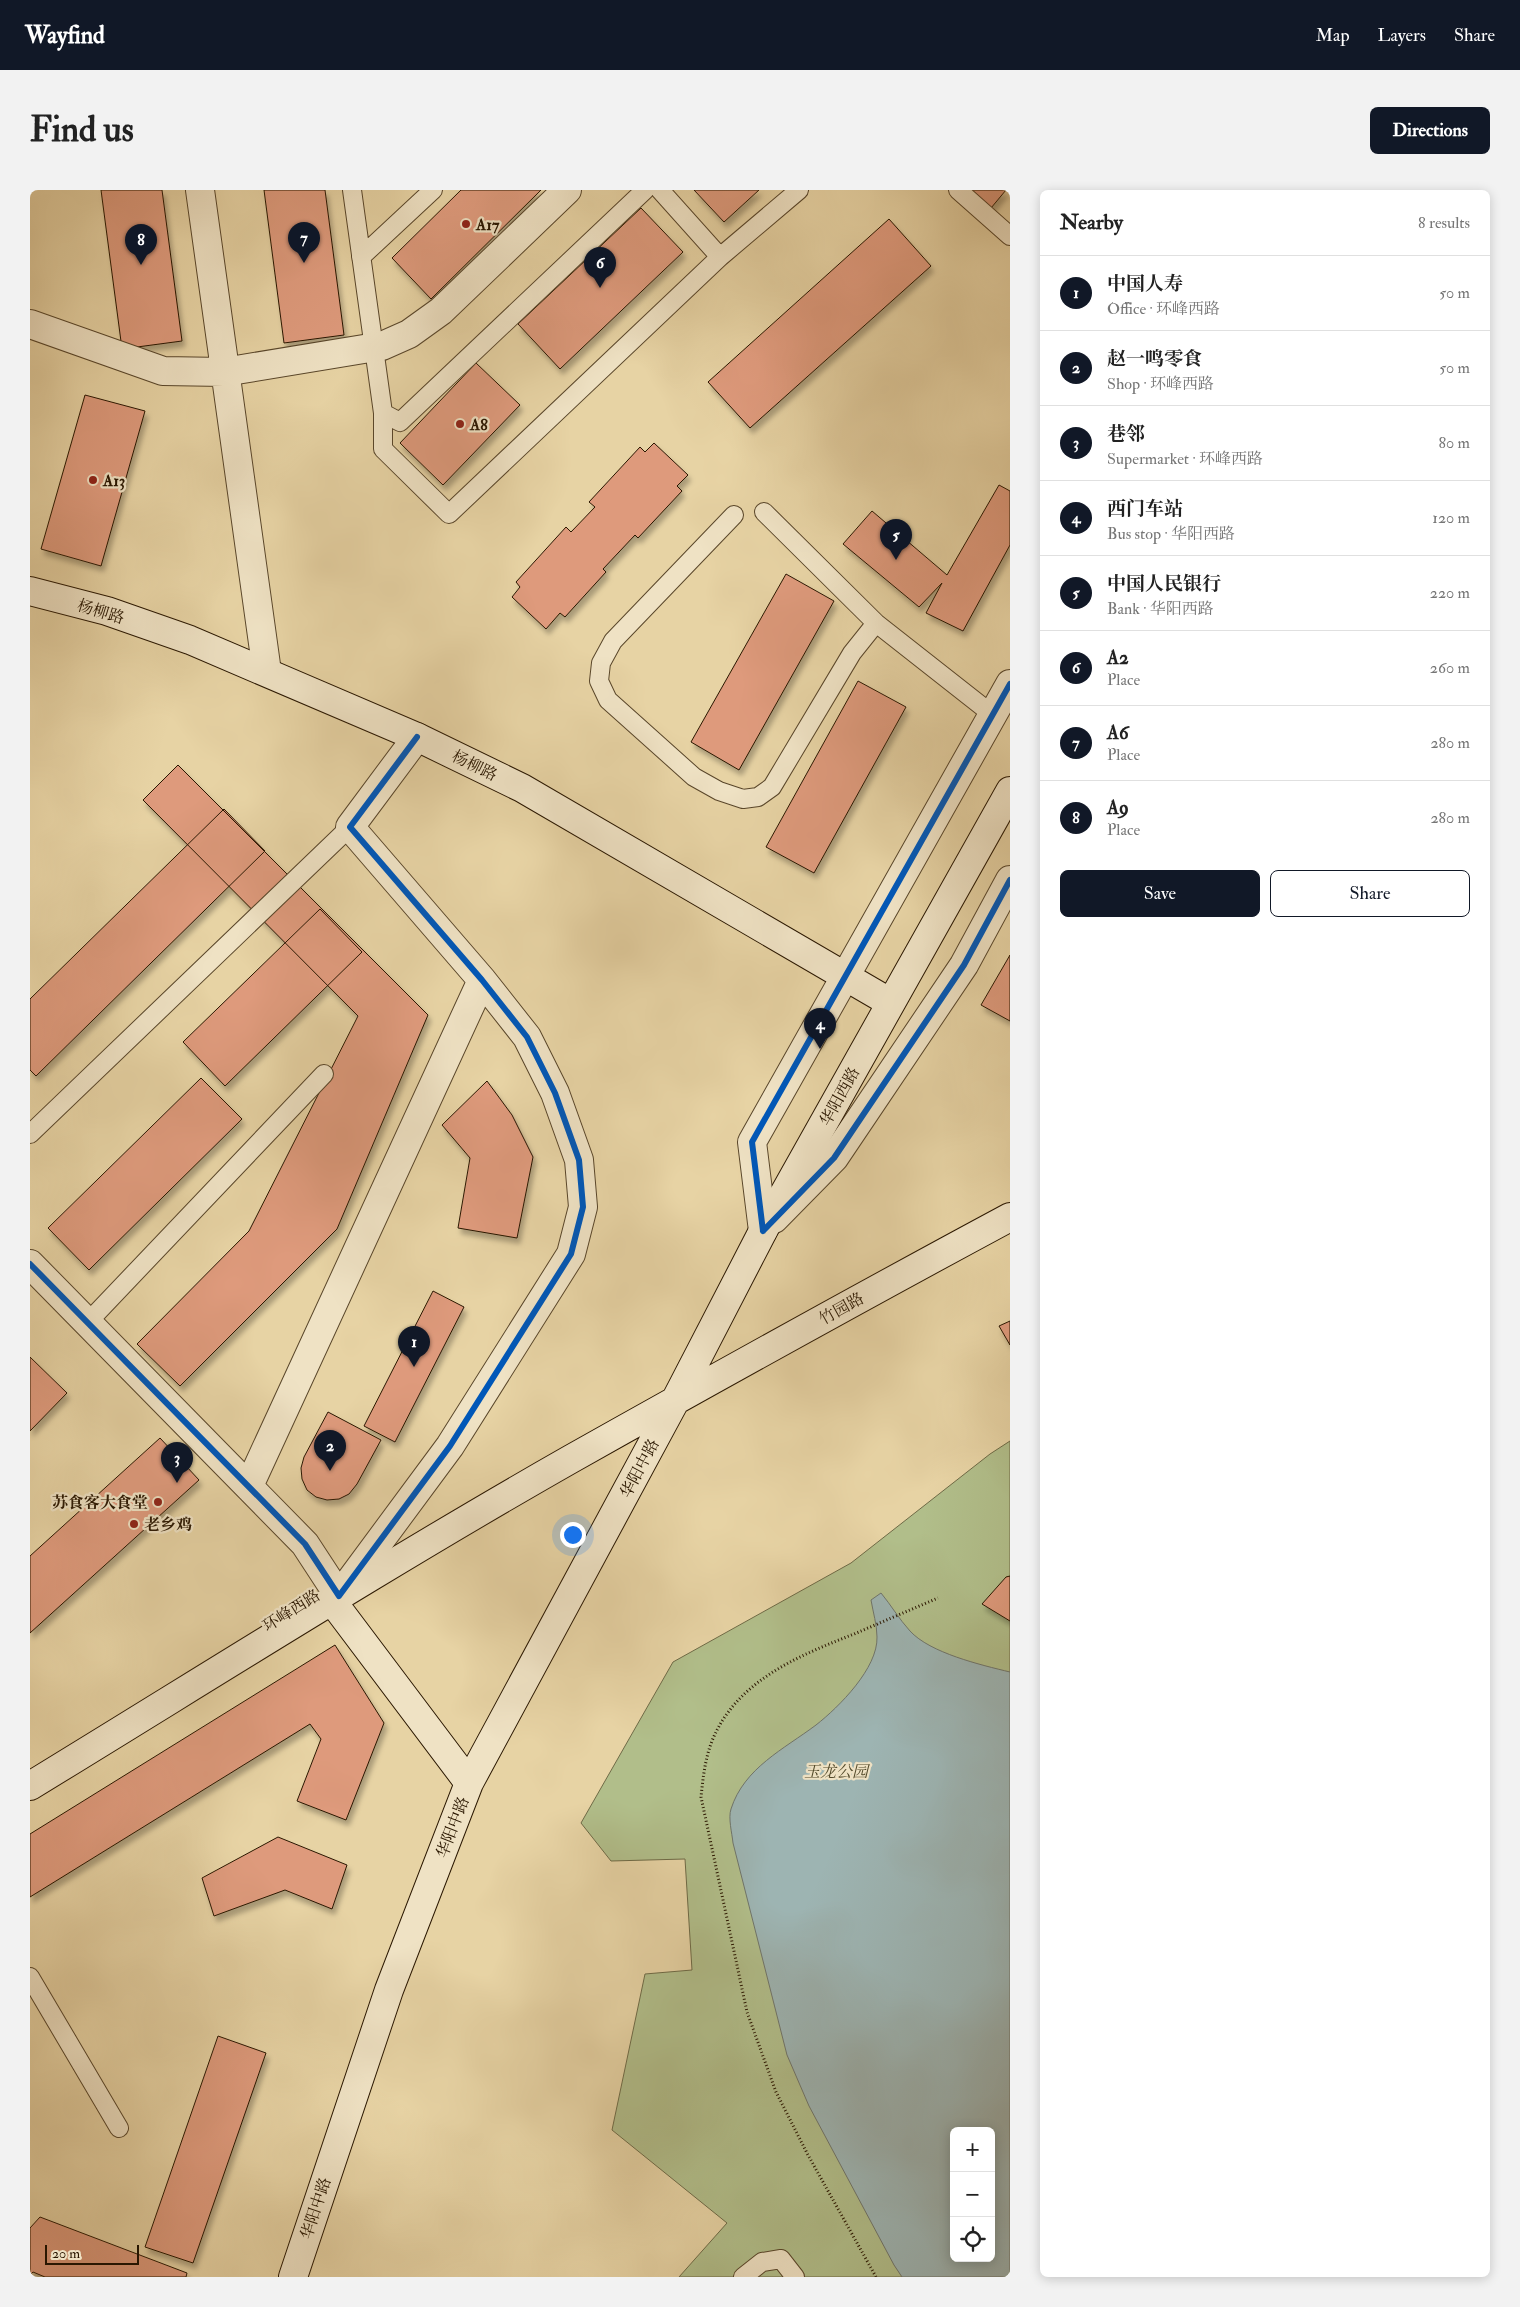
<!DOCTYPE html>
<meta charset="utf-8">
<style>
body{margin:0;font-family:"IM FELL Double Pica","Noto Serif SC",serif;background:#f2f2f2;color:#222}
.controls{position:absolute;right:15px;bottom:15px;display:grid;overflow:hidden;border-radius:8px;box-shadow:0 2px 12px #0003}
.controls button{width:45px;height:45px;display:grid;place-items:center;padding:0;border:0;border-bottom:1px solid #e0e0e0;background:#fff;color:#222;font:25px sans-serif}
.scale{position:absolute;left:15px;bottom:12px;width:94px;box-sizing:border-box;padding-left:5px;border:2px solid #2a1701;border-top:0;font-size:14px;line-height:18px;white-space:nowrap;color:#2a1701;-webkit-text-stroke:4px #efe2c4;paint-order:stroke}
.you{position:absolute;left:542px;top:1344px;width:18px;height:18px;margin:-12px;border:4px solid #fff;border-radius:50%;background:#1a73e8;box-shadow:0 0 0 8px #1a73e833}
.badge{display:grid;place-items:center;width:32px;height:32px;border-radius:50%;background:#111827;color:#fff;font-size:16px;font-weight:700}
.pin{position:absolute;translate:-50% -41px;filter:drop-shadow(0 1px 2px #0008)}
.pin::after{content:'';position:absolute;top:26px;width:18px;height:15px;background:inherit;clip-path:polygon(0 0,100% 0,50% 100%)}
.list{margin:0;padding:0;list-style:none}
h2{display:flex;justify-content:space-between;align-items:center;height:65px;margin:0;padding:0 20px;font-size:21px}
h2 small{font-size:16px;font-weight:400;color:#767676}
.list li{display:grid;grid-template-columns:32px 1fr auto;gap:15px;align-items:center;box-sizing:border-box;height:75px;padding:0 20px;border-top:1px solid #e0e0e0}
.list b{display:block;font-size:19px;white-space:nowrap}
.list p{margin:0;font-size:16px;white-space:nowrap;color:#767676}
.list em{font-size:16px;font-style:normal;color:#767676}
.actions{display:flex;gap:10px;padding:15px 20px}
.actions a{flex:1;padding:11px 0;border:1px solid #111827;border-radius:8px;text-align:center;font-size:18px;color:#111827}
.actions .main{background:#111827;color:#fff}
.icon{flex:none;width:28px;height:28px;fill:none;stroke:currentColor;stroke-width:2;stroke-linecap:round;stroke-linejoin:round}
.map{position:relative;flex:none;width:980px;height:2087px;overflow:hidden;border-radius:8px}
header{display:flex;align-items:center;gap:30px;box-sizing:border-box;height:70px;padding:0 25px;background:#111827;color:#fff}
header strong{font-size:24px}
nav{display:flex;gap:28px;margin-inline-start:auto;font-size:18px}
.intro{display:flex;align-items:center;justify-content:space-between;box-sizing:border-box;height:120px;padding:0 30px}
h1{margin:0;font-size:35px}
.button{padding:12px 22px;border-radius:8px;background:#111827;color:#fff;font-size:18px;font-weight:700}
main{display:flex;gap:30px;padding:0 30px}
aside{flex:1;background:#fff;border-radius:8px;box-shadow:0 2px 12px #0003}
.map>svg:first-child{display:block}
.green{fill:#b1be8a;stroke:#6e6a46;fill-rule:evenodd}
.water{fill:#9db4b2;stroke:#6f756b;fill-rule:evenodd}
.building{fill:#de9a7c;stroke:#2a1701;filter:url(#shadow)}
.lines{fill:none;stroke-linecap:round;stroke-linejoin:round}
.lane-casing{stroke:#59462a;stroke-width:20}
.street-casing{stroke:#59462a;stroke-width:30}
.secondary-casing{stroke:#2a1701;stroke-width:30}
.path{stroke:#2a1701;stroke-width:3;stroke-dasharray:1 2.5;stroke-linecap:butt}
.lane{stroke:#efe2c4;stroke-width:18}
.street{stroke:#efe2c4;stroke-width:28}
.secondary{stroke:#efe2c4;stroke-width:28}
.cycleway-casing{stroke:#efe2c4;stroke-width:9}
.cycleway{stroke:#0057b8;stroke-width:6}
.poi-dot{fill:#8f2418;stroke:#efe2c4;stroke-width:2}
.labels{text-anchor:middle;stroke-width:4.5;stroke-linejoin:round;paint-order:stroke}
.poi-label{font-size:16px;font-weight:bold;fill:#2a1701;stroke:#efe2c4;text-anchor:start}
.street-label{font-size:16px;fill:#2a1701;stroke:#efe2c4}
.park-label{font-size:16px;font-style:italic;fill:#52492a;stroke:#efe2c4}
</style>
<header>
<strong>Wayfind</strong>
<nav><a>Map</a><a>Layers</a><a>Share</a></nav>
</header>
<div class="intro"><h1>Find us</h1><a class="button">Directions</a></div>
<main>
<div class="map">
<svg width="980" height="2087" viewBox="0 0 980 2087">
<defs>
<filter id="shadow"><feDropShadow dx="3" dy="5.5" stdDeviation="2.5" flood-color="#0004"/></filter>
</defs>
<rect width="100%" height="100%" fill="#e7d3a4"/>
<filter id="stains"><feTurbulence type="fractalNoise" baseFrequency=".004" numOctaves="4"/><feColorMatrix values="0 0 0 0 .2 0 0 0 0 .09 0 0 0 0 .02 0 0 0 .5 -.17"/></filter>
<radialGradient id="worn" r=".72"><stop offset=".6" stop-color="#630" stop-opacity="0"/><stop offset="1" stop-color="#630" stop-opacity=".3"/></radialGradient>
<path class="green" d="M980 1251V2087H649L697 2033 582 1940 615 1784 662 1780 655 1669 581 1671 551 1633 643 1472 821 1373 960 1264ZM924 1941H961V2068H924Z"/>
<path class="water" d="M851 1403C861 1415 869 1429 880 1441 900 1463 951 1475 980 1482V2087H872L864 2075 779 1916 757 1865 703 1653C702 1643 698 1628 701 1619 714 1578 754 1559 786 1535 809 1517 848 1478 847 1447 847 1435 843 1422 841 1410ZM924 1941H961V2068H924Z"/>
<path class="building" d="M71 0H132L152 151 92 159Z
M234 0H295L314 145 254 153Z
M431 0H511L401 109 362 68Z
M664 0H729L694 32Z
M940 0H976L961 18Z
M611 18 653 62 530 179 488 134Z
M859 29 901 76 720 238 678 192Z
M446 173 490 215 413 295 370 253Z
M55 205 115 221 71 376 11 359Z
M624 253 658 285 647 296 652 301 608 348 605 345 573 379 576 382 535 427 530 423 516 439 482 407 490 397 486 392 536 337 541 342 565 317 559 312 610 257 615 262Z
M969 295 980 301V355L933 441 896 423 912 393 889 417 813 354 842 321 917 385Z
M756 384 804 411 709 580 661 552Z
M828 491 876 517 784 683 736 657Z
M148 575 398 825 307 1039 150 1196 107 1154 219 1041 328 826 113 610Z
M194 619 235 661 6 886 0 880V809Z
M290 719 332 762 195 896 153 852Z
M980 765V831L951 815Z
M171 888 212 929 59 1080 18 1038Z
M457 891 482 925 503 967 487 1048 428 1038 440 968 412 935Z
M403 1101 434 1117 365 1252 334 1236Z
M980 1131V1155L969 1136Z
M0 1167 37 1203 0 1241Z
M298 1222 351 1250 327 1294 319 1304 309 1309 297 1310 286 1307 277 1300 272 1289 271 1278 274 1267Z
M130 1248 169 1290 0 1443V1366Z
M980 1386V1431L952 1414 976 1387Z
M305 1455 354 1533 316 1630 267 1611 291 1549 280 1534 0 1707V1644Z
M248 1647 317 1675 302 1719 255 1700 184 1726 172 1688Z
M188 1846 236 1863 163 2073 115 2057Z
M10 2027 157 2083 156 2087H15L3 2082 0 2085V2038Z"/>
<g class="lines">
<defs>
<path id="lane" d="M322 0 353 223 370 232 615 0
M630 0 690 67
M928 0 980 46
M331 67 403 0
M353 223V259L419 324 690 67 769 0
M734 322 846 433 963 525
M704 325 583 451 571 473 569 491 578 510 664 587 689 601 713 609 728 607 742 597 822 463 846 433
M0 944 320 637
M58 1132 294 884
M0 1787 89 1938
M713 2087 732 2072 751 2069 765 2087"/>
<path id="street" d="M170 0 237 482
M0 134 133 181 194 182 352 156 379 144 411 121 537 0
M744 1029 804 968 934 775 980 690
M733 1041 722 952 980 494
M0 1074 275 1354 309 1406 420 1256 541 1064 553 1017 549 970 525 903 497 847 452 790 320 637 387 547
M219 1296 452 790"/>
<path id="secondary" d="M0 401 77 421 160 450 387 547 492 598 861 813
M302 1411 439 1593
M0 1596C180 1486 358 1373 541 1269 687 1187 833 1106 980 1027
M263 2087 359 1800 439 1593 644 1213 733 1041 980 601"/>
</defs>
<use href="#lane" class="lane-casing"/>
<use href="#street" class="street-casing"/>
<use href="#secondary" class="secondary-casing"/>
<path class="path" d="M846 2087 778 1965 746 1902 717 1822 671 1607C673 1588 675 1569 682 1551 706 1491 768 1466 824 1444 852 1432 880 1420 908 1408"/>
<use href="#lane" class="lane"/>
<use href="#street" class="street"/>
<use href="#secondary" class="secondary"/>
<defs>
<path id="cycleway" d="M733 1041 722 952 980 494
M733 1041 804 968 934 775 980 690
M0 1074 275 1354 309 1406 420 1256 541 1064 553 1017 549 970 525 903 497 847 452 790 320 637 387 547"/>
</defs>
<use href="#cycleway" class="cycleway-casing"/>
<use href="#cycleway" class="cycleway"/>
</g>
<g class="poi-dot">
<circle cx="436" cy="34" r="5"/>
<circle cx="430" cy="234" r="5"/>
<circle cx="63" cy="290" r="5"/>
<circle cx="128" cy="1312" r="5"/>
<circle cx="104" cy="1334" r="5"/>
</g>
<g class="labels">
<g class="poi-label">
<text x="446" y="40">A17</text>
<text x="440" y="240">A8</text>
<text x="73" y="296">A13</text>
<text x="118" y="1318" text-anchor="end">苏食客大食堂</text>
<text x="114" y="1340">老乡鸡</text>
</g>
<g class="street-label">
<text transform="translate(71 421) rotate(17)" y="6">杨柳路</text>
<text transform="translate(445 575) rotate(26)" y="6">杨柳路</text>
<text transform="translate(809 906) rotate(-61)" y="6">华阳西路</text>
<text transform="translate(811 1118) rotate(-29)" y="6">竹园路</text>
<text transform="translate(609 1278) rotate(-62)" y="6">华阳中路</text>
<text transform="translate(261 1420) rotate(-32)" y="6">环峰西路</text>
<text transform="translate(422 1637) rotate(-69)" y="6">华阳中路</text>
<text transform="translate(285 2018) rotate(-72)" y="6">华阳中路</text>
</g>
<g class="park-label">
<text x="806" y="1587">玉龙公园</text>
</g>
</g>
<rect width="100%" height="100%" filter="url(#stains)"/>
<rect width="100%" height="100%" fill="url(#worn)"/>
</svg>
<div class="controls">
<button>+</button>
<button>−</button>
<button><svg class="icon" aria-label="locate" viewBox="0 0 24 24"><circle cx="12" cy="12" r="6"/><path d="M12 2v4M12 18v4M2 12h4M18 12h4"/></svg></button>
</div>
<div class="scale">20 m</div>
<div class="you"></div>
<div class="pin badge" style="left:384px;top:1177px">1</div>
<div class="pin badge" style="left:300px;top:1281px">2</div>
<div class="pin badge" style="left:147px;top:1293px">3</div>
<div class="pin badge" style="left:790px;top:859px">4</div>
<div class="pin badge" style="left:866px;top:370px">5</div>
<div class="pin badge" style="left:570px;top:98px">6</div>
<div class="pin badge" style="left:274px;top:73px">7</div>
<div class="pin badge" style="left:111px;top:75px">8</div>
</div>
<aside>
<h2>Nearby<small>8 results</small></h2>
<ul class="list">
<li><span class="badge">1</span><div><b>中国人寿</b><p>Office · 环峰西路</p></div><em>50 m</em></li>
<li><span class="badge">2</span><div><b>赵一鸣零食</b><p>Shop · 环峰西路</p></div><em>50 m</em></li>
<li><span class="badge">3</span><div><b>巷邻</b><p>Supermarket · 环峰西路</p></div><em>80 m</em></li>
<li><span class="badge">4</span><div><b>西门车站</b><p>Bus stop · 华阳西路</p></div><em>120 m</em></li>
<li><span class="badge">5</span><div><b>中国人民银行</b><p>Bank · 华阳西路</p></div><em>220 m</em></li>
<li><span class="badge">6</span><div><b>A2</b><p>Place</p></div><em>260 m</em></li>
<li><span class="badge">7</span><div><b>A6</b><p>Place</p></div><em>280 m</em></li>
<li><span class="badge">8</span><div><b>A9</b><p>Place</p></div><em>280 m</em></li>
</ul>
<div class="actions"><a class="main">Save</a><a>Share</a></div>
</aside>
</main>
